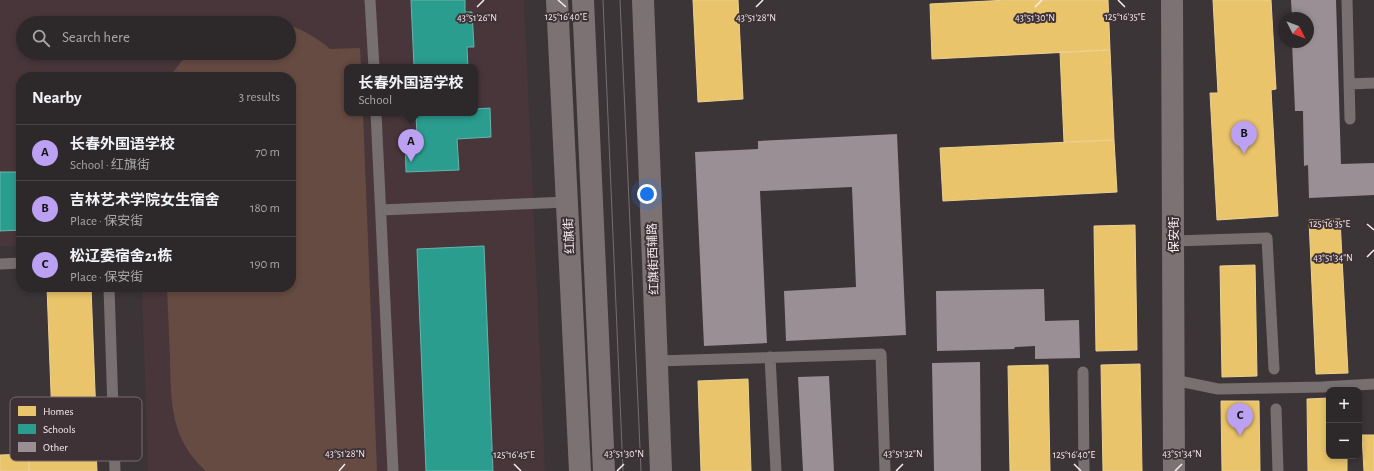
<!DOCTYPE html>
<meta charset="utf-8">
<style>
body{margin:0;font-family:"Alegreya Sans","Noto Sans SC",sans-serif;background:#353031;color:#f1f3f6}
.controls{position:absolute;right:12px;bottom:12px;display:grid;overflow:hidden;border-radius:8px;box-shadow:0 2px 6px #0003}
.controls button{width:36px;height:36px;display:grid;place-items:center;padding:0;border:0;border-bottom:1px solid #484446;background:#2d2829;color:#f1f3f6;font:20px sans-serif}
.compass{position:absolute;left:1278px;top:12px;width:36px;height:36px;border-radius:50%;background:#2d2829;box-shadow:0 2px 6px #0003;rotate:132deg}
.you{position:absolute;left:647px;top:194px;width:14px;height:14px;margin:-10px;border:3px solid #fff;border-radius:50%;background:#1a73e8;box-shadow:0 0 0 6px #1a73e833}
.badge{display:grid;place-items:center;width:26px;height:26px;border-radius:50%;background:#bca0f2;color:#111;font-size:13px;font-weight:700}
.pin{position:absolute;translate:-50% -33px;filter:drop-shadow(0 1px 2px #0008)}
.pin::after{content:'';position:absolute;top:21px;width:14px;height:12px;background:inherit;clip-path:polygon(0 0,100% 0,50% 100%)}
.popup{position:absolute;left:344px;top:64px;width:134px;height:52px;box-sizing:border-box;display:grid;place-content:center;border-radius:8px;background:#2d2829;filter:drop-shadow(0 1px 3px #0005);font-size:13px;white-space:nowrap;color:#a7a6a8}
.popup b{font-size:15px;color:#f1f3f6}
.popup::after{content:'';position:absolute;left:50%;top:100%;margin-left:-8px;border:8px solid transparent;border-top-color:#2d2829}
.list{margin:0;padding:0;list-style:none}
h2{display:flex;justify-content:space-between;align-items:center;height:52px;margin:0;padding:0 16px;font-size:17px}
h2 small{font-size:13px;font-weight:400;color:#a7a6a8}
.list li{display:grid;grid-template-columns:26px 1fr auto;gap:12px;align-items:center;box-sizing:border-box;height:56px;padding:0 16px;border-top:1px solid #484446}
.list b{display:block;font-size:15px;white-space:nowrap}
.list p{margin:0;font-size:13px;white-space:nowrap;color:#a7a6a8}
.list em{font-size:13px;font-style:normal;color:#a7a6a8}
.icon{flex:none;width:22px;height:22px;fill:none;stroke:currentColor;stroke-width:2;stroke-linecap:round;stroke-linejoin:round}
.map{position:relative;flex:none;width:1374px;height:471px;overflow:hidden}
.search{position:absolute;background:#2d2829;box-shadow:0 2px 6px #0003;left:16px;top:16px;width:280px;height:44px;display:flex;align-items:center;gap:10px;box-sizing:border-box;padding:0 14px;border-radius:22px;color:#a7a6a8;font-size:15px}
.panel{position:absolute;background:#2d2829;box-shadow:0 2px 6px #0003;left:16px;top:72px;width:280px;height:220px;border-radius:16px}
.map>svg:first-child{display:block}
.built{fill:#48363b;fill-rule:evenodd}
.green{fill:#664b42}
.homes{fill:#e9c46a;stroke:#edd092}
.schools{fill:#2a9d8f;stroke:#67b5ac}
.building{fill:#9b8f96}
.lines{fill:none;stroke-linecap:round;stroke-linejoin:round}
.lane{stroke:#787070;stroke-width:11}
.secondary{stroke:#7c7273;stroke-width:22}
.tram{stroke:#756e6f;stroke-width:1}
.ticks{fill:none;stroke:#f6edef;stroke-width:1.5}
.labels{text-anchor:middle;stroke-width:4;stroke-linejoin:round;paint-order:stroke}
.street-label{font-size:12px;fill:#f6edef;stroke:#3f3236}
.key{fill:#3f3236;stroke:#766a6e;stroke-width:1}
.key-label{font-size:11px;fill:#f6edef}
.ticks-label{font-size:10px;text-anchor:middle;fill:#f6edef;stroke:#3f3236;stroke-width:4;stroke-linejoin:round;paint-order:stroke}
</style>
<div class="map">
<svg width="1374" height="471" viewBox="0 0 1374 471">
<rect width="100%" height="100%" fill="#3c3537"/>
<path class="built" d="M0 0H524L545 471H148L142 287H291V77H21V246L0 247ZM23 23H289V53H23ZM347 67H475V113H347Z"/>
<path class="green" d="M289 25C305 31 317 38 330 49L360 48 361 67H347V113H363L377 471H206C170 439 171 402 170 358 169 334 168 311 167 287H291V77H172L174 71 188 53H289Z"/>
<path class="homes" d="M693 0H738L743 99 698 102Z
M1008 0H1108L1110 50 932 59 930 4Z
M1213 0H1271L1276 89 1271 90 1278 216 1217 220 1210 93H1218Z
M1110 50 1114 140 1064 142 1060 52Z
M1114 140 1117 192 943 201 940 148Z
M1340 219 1348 373 1316 374 1309 220Z
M1135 225 1137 350 1096 351 1094 226Z
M1255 265 1257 376 1222 377 1220 266Z
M47 287H91L96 417 52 419Z
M1140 364 1142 471H1103L1101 365Z
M1048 365 1050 471H1010L1008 366Z
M748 379 751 471H701L698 381Z
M1329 398V456H1347V471H1308L1307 399Z
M1221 401H1259L1260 471H1222Z
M1362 435H1374V471H1364Z
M96 451 97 471H29V454Z
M29 454V471H0V455Z"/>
<path class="schools" d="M411 0H465V12H472L474 47H467L468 67H414Z
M490 108 491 137 457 139 459 170 406 172 405 138H417L416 113H475V109Z
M0 172H21V230L0 231Z
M484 246 493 471H426L417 249Z"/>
<path class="building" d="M1291 0H1336L1341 164 1374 163V195L1309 198 1308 165 1304 166 1303 111H1295L1292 42H1308V18H1292Z
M897 134 906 335 786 341 784 291 856 287 852 187 760 191 767 343 704 346 695 152 758 149V141Z
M1044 289 1045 321 1079 320 1080 358 1035 359V346L1015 347 1014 349 937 351 936 291Z
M980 362 981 471H934L932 363Z
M829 376 834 471H803L798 377Z"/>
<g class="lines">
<path class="lane" d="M370 0 374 67
M1347 0 1350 119
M1349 84 1374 83
M376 113 393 471
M381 210 567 202
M1174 241 1267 238 1274 369
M0 264 21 263
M109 287 115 471
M770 357 776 471
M657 361 881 354 885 471
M1083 372 1084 471
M1174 380 1218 389 1322 387 1374 384
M1276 409 1278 471"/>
<path class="secondary" d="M557 0 580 471
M583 0 604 471
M643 0 661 471
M1172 0 1174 471"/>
<path class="tram" d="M603 0 623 471
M620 0 641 471"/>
</g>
<path class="ticks" d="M558 0 566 7M1118 0 1125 7M477 7 484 0M756 7 763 0M1035 7 1042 0M1367 224 1374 230M1367 257 1374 250M514 464 521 471M1074 464 1081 471M339 471 345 464M617 471 624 464M896 471 903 464M1175 471 1182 464"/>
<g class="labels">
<g class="street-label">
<text transform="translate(1174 235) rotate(-90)" y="4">保安街</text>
<text transform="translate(569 236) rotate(-93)" y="4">红旗街</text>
<text transform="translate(653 259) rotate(-92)" y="4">红旗街西辅路</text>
</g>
</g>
<rect x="10" y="397" width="132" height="64" rx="6" class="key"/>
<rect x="18" y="406" width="18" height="10" fill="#e9c46a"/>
<rect x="18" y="424" width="18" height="10" fill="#2a9d8f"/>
<rect x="18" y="442" width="18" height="10" fill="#9b8f96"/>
<g class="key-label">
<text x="43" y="415">Homes</text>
<text x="43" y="433">Schools</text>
<text x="43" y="451">Other</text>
</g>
<g class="ticks-label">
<text x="1125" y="20">125°16'35"E</text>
<text x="566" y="20">125°16'40"E</text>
<text x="477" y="21">43°51'26"N</text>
<text x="756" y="21">43°51'28"N</text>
<text x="1035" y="21">43°51'30"N</text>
<text x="1330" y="227">125°16'35"E</text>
<text x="1333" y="261">43°51'34"N</text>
<text x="345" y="457">43°51'28"N</text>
<text x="624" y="457">43°51'30"N</text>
<text x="903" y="457">43°51'32"N</text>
<text x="1182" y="457">43°51'34"N</text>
<text x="514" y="458">125°16'45"E</text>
<text x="1074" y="458">125°16'40"E</text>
</g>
</svg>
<div class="controls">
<button>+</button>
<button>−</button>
</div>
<svg class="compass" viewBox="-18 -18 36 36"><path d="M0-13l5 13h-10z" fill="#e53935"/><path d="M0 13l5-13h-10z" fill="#a7a6a8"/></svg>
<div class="you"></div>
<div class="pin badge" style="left:411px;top:162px">A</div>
<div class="popup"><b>长春外国语学校</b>School</div>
<div class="pin badge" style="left:1244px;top:154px">B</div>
<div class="pin badge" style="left:1240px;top:436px">C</div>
<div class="search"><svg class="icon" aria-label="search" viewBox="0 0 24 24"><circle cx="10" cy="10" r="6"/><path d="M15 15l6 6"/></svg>Search here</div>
<section class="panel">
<h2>Nearby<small>3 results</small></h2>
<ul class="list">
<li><span class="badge">A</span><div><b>长春外国语学校</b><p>School · 红旗街</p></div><em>70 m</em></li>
<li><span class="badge">B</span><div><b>吉林艺术学院女生宿舍</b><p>Place · 保安街</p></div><em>180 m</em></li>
<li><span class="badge">C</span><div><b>松辽委宿舍21栋</b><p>Place · 保安街</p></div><em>190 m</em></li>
</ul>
</section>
</div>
